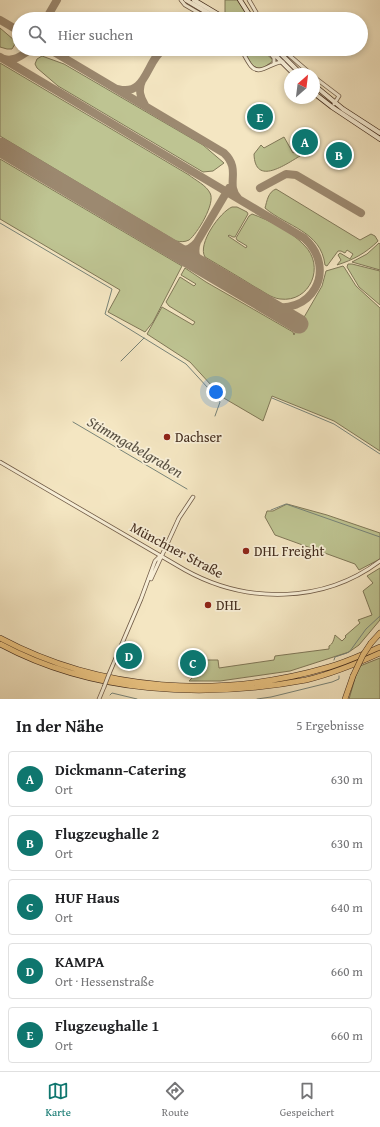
<!DOCTYPE html>
<html lang="de">
<meta charset="utf-8">
<style>
body{margin:0;font-family:"Gentium Book Plus",serif;background:#f2f2f2;color:#202124}
.compass{position:absolute;left:284px;top:68px;width:36px;height:36px;border-radius:50%;background:#fff;box-shadow:0 2px 6px #0003;rotate:28deg}
.you{position:absolute;left:216px;top:392px;width:14px;height:14px;margin:-10px;border:3px solid #fff;border-radius:50%;background:#1a73e8;box-shadow:0 0 0 6px #1a73e833}
.badge{display:grid;place-items:center;width:26px;height:26px;border-radius:50%;background:#0f766e;color:#fff;font-size:13px;font-weight:700}
.pin{position:absolute;translate:-50% -50%;border:2px solid #fff;box-shadow:0 1px 4px #0006}
.list{margin:0;padding:0;list-style:none}
h2{display:flex;justify-content:space-between;align-items:center;height:52px;margin:0;padding:0 16px;font-size:17px}
h2 small{font-size:13px;font-weight:400;color:#757577}
.list li{display:grid;grid-template-columns:26px 1fr auto;gap:12px;align-items:center;box-sizing:border-box;height:56px;margin:0 8px 8px;padding:0 8px;border:1px solid #e0e0e0;border-radius:4px}
.list b{display:block;font-size:15px;white-space:nowrap}
.list p{margin:0;font-size:13px;white-space:nowrap;color:#757577}
.list em{font-size:13px;font-style:normal;color:#757577}
.icon{flex:none;width:22px;height:22px;fill:none;stroke:currentColor;stroke-width:2;stroke-linecap:round;stroke-linejoin:round}
.map{position:relative;flex:none;width:380px;height:699px;overflow:hidden}
.search{position:absolute;background:#fff;box-shadow:0 2px 6px #0003;left:12px;right:12px;top:12px;height:44px;display:flex;align-items:center;gap:10px;box-sizing:border-box;padding:0 14px;border-radius:22px;color:#757577;font-size:15px}
.sheet{height:372px;background:#fff}
nav{display:flex;justify-content:space-around;align-items:center;box-sizing:border-box;height:56px;border-top:1px solid #e0e0e0;background:#fff;font-size:11px;color:#757577}
nav a{display:grid;justify-items:center;gap:2px}
nav .on{color:#0f766e}
.map>svg:first-child{display:block}
.green{fill:#bec492;stroke:#807858}
.lines{fill:none;stroke-linecap:round;stroke-linejoin:round}
.stream{stroke:#788479;stroke-width:1}
.taxiway{stroke:#9c8970;stroke-width:8}
.runway{stroke:#9c8970;stroke-width:19}
.minor-casing{stroke:#6f5a46;stroke-width:4.5}
.secondary-casing{stroke:#432c1d;stroke-width:5.5}
.motorway-casing{stroke:#432c1d;stroke-width:6}
.minor{stroke:#f8efd7;stroke-width:3}
.secondary{stroke:#f8efd7;stroke-width:4}
.motorway{stroke:#eac381;stroke-width:5}
.minor-bridge-casing{stroke:#6f5a46;stroke-width:4.5;stroke-linecap:butt}
.motorway-bridge-casing{stroke:#432c1d;stroke-width:6;stroke-linecap:butt}
.minor-bridge{stroke:#f8efd7;stroke-width:3}
.motorway-bridge{stroke:#eac381;stroke-width:5}
.poi-dot{fill:#8f2418;stroke:#f8efd7;stroke-width:1.5}
.labels{text-anchor:middle;stroke-width:3.5;stroke-linejoin:round;paint-order:stroke}
.poi-label{font-size:14px;fill:#432c1d;stroke:#f8efd7;text-anchor:start}
.street-label{font-size:14px;fill:#432c1d;stroke:#f8efd7}
.water-label{font-size:15px;font-style:italic;fill:#595143;stroke:#f8efd7}
</style>
<div class="map">
<svg width="380" height="699" viewBox="0 0 380 699">
<rect width="100%" height="100%" fill="#f4e6c2"/>
<filter id="stains"><feTurbulence type="fractalNoise" baseFrequency=".005" numOctaves="4"/><feColorMatrix values="0 0 0 0 .2 0 0 0 0 .09 0 0 0 0 .02 0 0 0 .5 -.17"/></filter>
<radialGradient id="worn" r=".72"><stop offset=".6" stop-color="#630" stop-opacity="0"/><stop offset="1" stop-color="#630" stop-opacity=".3"/></radialGradient>
<path class="green" d="M225 0H238L250 19H230L225 16Z
M0 28 14 40 15 44 12 49H7L0 47Z
M242 49H261L273 60V61L263 68H257L252 65Z
M42 56 64 64 203 145 224 163 213 171 203 172 58 86 37 68 35 64 37 59Z
M0 63 189 175C195 180 206 185 210 193 216 203 197 234 189 240 185 242 181 242 176 241L0 136Z
M284 137 293 153 297 151 300 156C286 164 255 187 254 154L261 145 264 148Z
M0 159 182 266 153 322 145 332 108 312 120 290 0 219Z
M276 189 360 240 371 234 375 236 378 241C366 253 353 260 337 265L341 260 338 255 340 253 350 259 353 254 347 250 345 253 341 251H338L327 266 325 265C321 231 287 227 265 208 267 201 268 192 276 189Z
M232 207H237L247 212 248 214 235 237H233L229 235 228 236 246 248 247 246 237 240 236 238 249 216 252 214C269 220 292 232 304 245 326 266 310 303 280 299 271 298 263 291 255 287 239 277 222 267 205 257 197 244 220 212 232 207Z
M379 243 380 244V270L352 262 367 254Z
M348 264H352L380 271V305L359 287 347 267Z
M343 266 344 267 356 286 380 308V451L334 421 272 396 263 421 222 397 190 362 147 334 162 307 193 325 195 322 169 306 166 302 180 277 194 286 196 284 181 275 185 268 206 282 293 332 294 335 296 330 300 332 306 321 303 319 322 286 326 271Z
M287 504 327 515 380 533V559L359 570 355 564 275 535 265 517 267 511H273Z
M380 568V620L359 645 349 652 290 671 220 681H189L199 671 204 660H218L219 668 274 660 275 656 329 649V646C333 644 334 639 335 635L342 641 346 637 345 636 360 623 358 620 372 615 363 591 373 583 367 576Z
M380 658V699H349L356 675 360 666Z"/>
<g class="lines">
<path class="stream" d="M0 223 112 289 105 314 186 364 219 400 220 402 215 416
M121 361 144 338
M272 398 334 424 380 454
M73 422 187 489
M271 510 286 504 380 537
M334 660 335 657 347 653 350 651 366 629 380 616
M110 695 112 693 137 699
M257 699 271 697 332 682 339 679V676"/>
<path class="taxiway" d="M46 19 57 0
M0 20 19 31
M49 49 224 153C242 170 225 184 238 198
M0 57 304 238C339 269 311 319 266 305
M4 59C16 62 22 54 32 49
M142 81C138 90 140 97 145 105
M118 89C147 97 146 60 164 49
M260 188 286 174 296 175 361 213
M197 242 229 188
M169 247C179 252 189 252 197 242 193 253 196 261 204 268"/>
<path class="runway" d="M0 147 299 324"/>
<defs>
<path id="minor" d="M181 0 185 5 209 19
M249 0 260 19
M241 49C244 54 247 61 251 66 260 77 272 61 283 62
M282 49 311 74
M271 54 274 58V64
M314 77 339 96 334 104
M0 462 185 570C246 604 323 604 380 561
M151 579 179 518 193 497
M109 674 141 599 155 561 160 556
M99 699 104 687"/>
<path id="secondary" d="M186 0 218 19
M194 0 226 19
M240 0 252 19
M269 49 294 74
M276 49 301 74
M314 85 343 109 380 133
M314 93 332 107 380 139"/>
<path id="motorway" d="M0 638C101 692 220 699 329 667 347 662 363 654 380 647
M371 643 380 633
M0 644C93 694 204 699 306 680 331 674 356 664 380 653
M345 699 353 676"/>
</defs>
<use href="#minor" class="minor-casing"/>
<use href="#secondary" class="secondary-casing"/>
<use href="#motorway" class="motorway-casing"/>
<use href="#minor" class="minor"/>
<use href="#secondary" class="secondary"/>
<use href="#motorway" class="motorway"/>
<defs>
<path id="minor-bridge" d="M104 687 109 674"/>
<path id="motorway-bridge" d="M353 676 363 655 371 643"/>
</defs>
<use href="#minor-bridge" class="minor-bridge-casing"/>
<use href="#motorway-bridge" class="motorway-bridge-casing"/>
<use href="#minor-bridge" class="minor-bridge"/>
<use href="#motorway-bridge" class="motorway-bridge"/>
</g>
<g class="poi-dot">
<circle cx="167" cy="437" r="4"/>
<circle cx="246" cy="551" r="4"/>
<circle cx="208" cy="605" r="4"/>
</g>
<g class="labels">
<g class="poi-label">
<text x="175" y="442">Dachser</text>
<text x="254" y="556">DHL Freight</text>
<text x="216" y="610">DHL</text>
</g>
<g class="street-label">
<text transform="translate(177 550) rotate(28)" y="5">Münchner Straße</text>
</g>
<g class="water-label">
<text transform="translate(135 447) rotate(30)" y="5">Stimmgabelgraben</text>
</g>
</g>
<rect width="100%" height="100%" filter="url(#stains)"/>
<rect width="100%" height="100%" fill="url(#worn)"/>
</svg>
<svg class="compass" viewBox="-18 -18 36 36"><path d="M0-13l5 13h-10z" fill="#e53935"/><path d="M0 13l5-13h-10z" fill="#757577"/></svg>
<div class="you"></div>
<div class="pin badge" style="left:305px;top:142px">A</div>
<div class="pin badge" style="left:339px;top:155px">B</div>
<div class="pin badge" style="left:193px;top:663px">C</div>
<div class="pin badge" style="left:129px;top:656px">D</div>
<div class="pin badge" style="left:260px;top:117px">E</div>
<div class="search"><svg class="icon" aria-label="search" viewBox="0 0 24 24"><circle cx="10" cy="10" r="6"/><path d="M15 15l6 6"/></svg>Hier suchen</div>
</div>
<section class="sheet">
<h2>In der Nähe<small>5 Ergebnisse</small></h2>
<ul class="list">
<li><span class="badge">A</span><div><b>Dickmann-Catering</b><p>Ort</p></div><em>630 m</em></li>
<li><span class="badge">B</span><div><b>Flugzeughalle 2</b><p>Ort</p></div><em>630 m</em></li>
<li><span class="badge">C</span><div><b>HUF Haus</b><p>Ort</p></div><em>640 m</em></li>
<li><span class="badge">D</span><div><b>KAMPA</b><p>Ort · Hessenstraße</p></div><em>660 m</em></li>
<li><span class="badge">E</span><div><b>Flugzeughalle 1</b><p>Ort</p></div><em>660 m</em></li>
</ul>
</section>
<nav>
<a class="on"><svg class="icon" aria-label="map" viewBox="0 0 24 24"><path d="M3 6l6-2 6 2 6-2v14l-6 2-6-2-6 2zM9 4v14M15 6v14"/></svg>Karte</a>
<a><svg class="icon" aria-label="directions" viewBox="0 0 24 24"><path d="M12 3l9 9-9 9-9-9zM9 14v-3h6M13 9l2 2-2 2"/></svg>Route</a>
<a><svg class="icon" aria-label="saved" viewBox="0 0 24 24"><path d="M7 4h10v16l-5-4-5 4z"/></svg>Gespeichert</a>
</nav>
